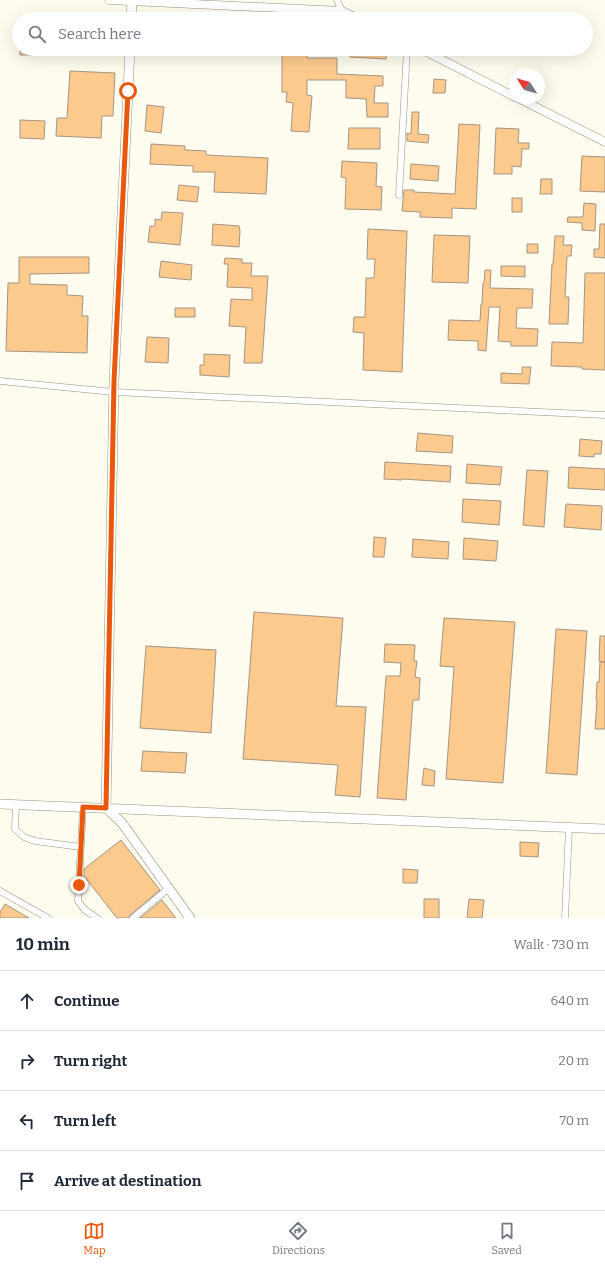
<!DOCTYPE html>
<meta charset="utf-8">
<style>
body{margin:0;font-family:Bitter,serif;background:#f2f2f3;color:#1f2937}
.compass{position:absolute;left:509px;top:68px;width:36px;height:36px;border-radius:50%;background:#fff;box-shadow:0 4px 16px #0002;rotate:306deg}
.stop{position:absolute;width:12px;height:12px;margin:-9px;border:3px solid #ea580c;border-radius:50%;background:#fff}
.stop.end{background:#ea580c;border-color:#fff;box-shadow:0 1px 4px #0008}
.list{margin:0;padding:0;list-style:none}
h2{display:flex;justify-content:space-between;align-items:center;height:52px;margin:0;padding:0 16px;font-size:17px}
h2 small{font-size:13px;font-weight:400;color:#747a83}
.list li{display:grid;grid-template-columns:26px 1fr auto;gap:12px;align-items:center;box-sizing:border-box;height:60px;padding:0 16px;border-top:1px solid #e0e1e3}
.list b{display:block;font-size:15px;white-space:nowrap}
.list em{font-size:13px;font-style:normal;color:#747a83}
.icon{flex:none;width:22px;height:22px;fill:none;stroke:currentColor;stroke-width:2;stroke-linecap:round;stroke-linejoin:round}
.map{position:relative;flex:none;width:605px;height:918px;overflow:hidden}
.search{position:absolute;background:#fff;box-shadow:0 4px 16px #0002;left:12px;right:12px;top:12px;height:44px;display:flex;align-items:center;gap:10px;box-sizing:border-box;padding:0 14px;border-radius:22px;color:#747a83;font-size:15px}
.sheet{height:292px;background:#fff}
nav{display:flex;justify-content:space-around;align-items:center;box-sizing:border-box;height:56px;border-top:1px solid #e0e1e3;background:#fff;font-size:11px;color:#747a83}
nav a{display:grid;justify-items:center;gap:2px}
nav .on{color:#ea580c}
.map>svg:first-child{display:block}
.building{fill:#fdca8e;stroke:#a49483}
.lines{fill:none;stroke-linecap:round;stroke-linejoin:round}
.minor-casing{stroke:#96937d;stroke-width:7}
.tertiary-casing{stroke:#96937d;stroke-width:9}
.secondary-casing{stroke:#96937d;stroke-width:10}
.minor{stroke:#fff;stroke-width:6}
.tertiary{stroke:#fff;stroke-width:8}
.secondary{stroke:#fff;stroke-width:9}
.route{stroke:#ea580c;stroke-width:5}
</style>
<div class="map">
<svg width="605" height="918" viewBox="0 0 605 918">
<rect width="100%" height="100%" fill="#fefcee"/>
<path class="building" d="M20 49H39V55H20Z
M282 49H307V58H337V74L383 76V86H375L374 103H388V117H367L366 99 346 98V80H307V95L312 96 309 132 291 131 293 103 286 102 287 92H282Z
M350 49H387L386 59 350 57Z
M70 71 115 73 113 116H102L101 138 56 136 57 118H67Z
M434 79 446 80 445 93H433Z
M147 105 164 107 161 133 145 131Z
M412 112H419L418 134 429 135 428 143 407 141V133L411 134Z
M20 120 45 121 44 139 20 138Z
M459 124 480 125 476 209 452 208V218L420 217V212L402 211 404 190H414V192L455 194Z
M349 128H380V149H348Z
M496 128 519 129 518 143H529V149H522L521 167 512 166V174H494Z
M151 144 185 146V150L206 151V155L268 158 266 194 214 192 215 172H193V166L150 164Z
M582 156 605 157V192L580 191Z
M342 161 377 163 376 186 382 187 381 210 345 209 346 178 341 177Z
M411 164 439 166 438 181 410 179Z
M541 179H552V194H540Z
M179 185 199 187 197 202 177 200Z
M512 198H522V212H512Z
M584 203 596 204 595 231 582 230V223L567 222 568 217H583Z
M162 212 183 213 180 245 148 242 150 226H155V219L161 220Z
M213 224 239 226 240 231 239 247 212 245Z
M600 224H605V258L594 257V249H599Z
M368 229 407 231 402 372 363 370 364 333 353 332 354 317H365L366 278H374L375 259H367Z
M434 235 470 236 468 283 432 282Z
M555 236H564L563 245H572L571 256H567L565 297H569L568 324H549L552 264H553Z
M527 244H538V253H527Z
M19 257H89V273L30 274V284L67 285V295L83 296 82 316H88L87 353 6 351 8 283H19Z
M225 258 242 259V263H252L251 276H268L262 363H244L246 327 229 326 231 299 252 300V288L227 287 228 264H224Z
M161 261 192 265 191 280 159 277Z
M501 266H525V277L501 276Z
M485 270H491L490 288 533 289 532 308H517L516 328 538 329 537 346H511V342L498 341 500 307H489L486 351 478 350V341L448 340 449 320 480 321 481 304H482L483 283H484Z
M585 273H605V370L582 369V367L551 366 552 342 583 343Z
M175 308H195V317H175Z
M147 337 169 338 168 363 145 362Z
M204 354 230 355 229 377 200 375V365H204Z
M522 367H531L529 384 501 383V373L522 374Z
M418 433 453 436 452 453 416 451Z
M580 439 602 441 601 454H594V457L579 456Z
M385 462 451 466 450 482 402 479V480L384 479Z
M467 464 502 467 500 485 466 483Z
M569 467 605 469V490L568 488Z
M527 470 548 471 544 527 523 525Z
M463 499 501 501 499 525 462 522Z
M566 504 602 506 601 530 564 527Z
M374 537 386 538 384 557H373Z
M464 538 498 541 496 561 463 559Z
M413 539 449 542 448 559 412 557Z
M254 612 343 618 336 706 366 707 360 797 335 795 338 765 243 759Z
M444 618 515 622 503 783 446 779 454 667 440 666Z
M556 629 587 631 577 775 546 773Z
M600 636H605V662L599 661Z
M385 644 415 645 414 661H417L415 677 420 678 419 700H413L406 800 377 798 386 676H400L401 663 384 662Z
M146 646 216 650 211 733 140 728Z
M600 662H605V729H595L597 700H596L597 682H599Z
M143 751 187 753 185 773 141 771Z
M424 768 435 771 434 786 422 785Z
M121 840 160 890 130 915 129 918H117L84 876V869Z
M520 842 539 843 538 857 520 856Z
M403 869 418 870 417 883H403Z
M424 899H439V918H424Z
M469 899 484 900 482 918H467Z
M162 900 176 918H140Z
M5 904 29 918H0V912Z"/>
<g class="lines">
<defs>
<path id="minor" d="M337 0 342 11
M399 195 407 49
M0 381 114 392 605 415
M16 805 15 829 24 837 35 841 81 847
M83 807 78 901 85 910 97 918
M0 891 48 918
M133 918 169 888
M565 918 569 828"/>
<path id="tertiary" d="M109 0 342 11 359 19
M421 49 515 97
M518 98 605 142"/>
<path id="secondary" d="M131 19 132 1
M130 49 114 381 106 808 122 823 190 918
M0 804 605 829"/>
</defs>
<use href="#minor" class="minor-casing"/>
<use href="#tertiary" class="tertiary-casing"/>
<use href="#secondary" class="secondary-casing"/>
<use href="#minor" class="minor"/>
<use href="#tertiary" class="tertiary"/>
<use href="#secondary" class="secondary"/>
</g>
<g class="lines">
<path class="route" d="M79 885 83 807 106 808 114 381 128 91"/>
</g>
</svg>
<svg class="compass" viewBox="-18 -18 36 36"><path d="M0-13l5 13h-10z" fill="#e53935"/><path d="M0 13l5-13h-10z" fill="#747a83"/></svg>
<div class="stop" style="left:128px;top:91px"></div>
<div class="stop end" style="left:79px;top:885px"></div>
<div class="search"><svg class="icon" aria-label="search" viewBox="0 0 24 24"><circle cx="10" cy="10" r="6"/><path d="M15 15l6 6"/></svg>Search here</div>
</div>
<section class="sheet">
<h2>10 min<small>Walk · 730 m</small></h2>
<ul class="list">
<li><svg class="icon" aria-label="ahead" viewBox="0 0 24 24"><path d="M12 20V5M6 11l6-6 6 6"/></svg><div><b>Continue</b></div><em>640 m</em></li>
<li><svg class="icon" aria-label="right" viewBox="0 0 24 24"><path d="M7 20v-9h11M14 6l5 5-5 5"/></svg><div><b>Turn right</b></div><em>20 m</em></li>
<li><svg class="icon" aria-label="left" viewBox="0 0 24 24"><path d="M17 20v-9H6M10 6l-5 5 5 5"/></svg><div><b>Turn left</b></div><em>70 m</em></li>
<li><svg class="icon" aria-label="arrive" viewBox="0 0 24 24"><path d="M6 21V4h12l-3 4 3 4H6"/></svg><div><b>Arrive at destination</b></div></li>
</ul>
</section>
<nav>
<a class="on"><svg class="icon" aria-label="map" viewBox="0 0 24 24"><path d="M3 6l6-2 6 2 6-2v14l-6 2-6-2-6 2zM9 4v14M15 6v14"/></svg>Map</a>
<a><svg class="icon" aria-label="directions" viewBox="0 0 24 24"><path d="M12 3l9 9-9 9-9-9zM9 14v-3h6M13 9l2 2-2 2"/></svg>Directions</a>
<a><svg class="icon" aria-label="saved" viewBox="0 0 24 24"><path d="M7 4h10v16l-5-4-5 4z"/></svg>Saved</a>
</nav>
